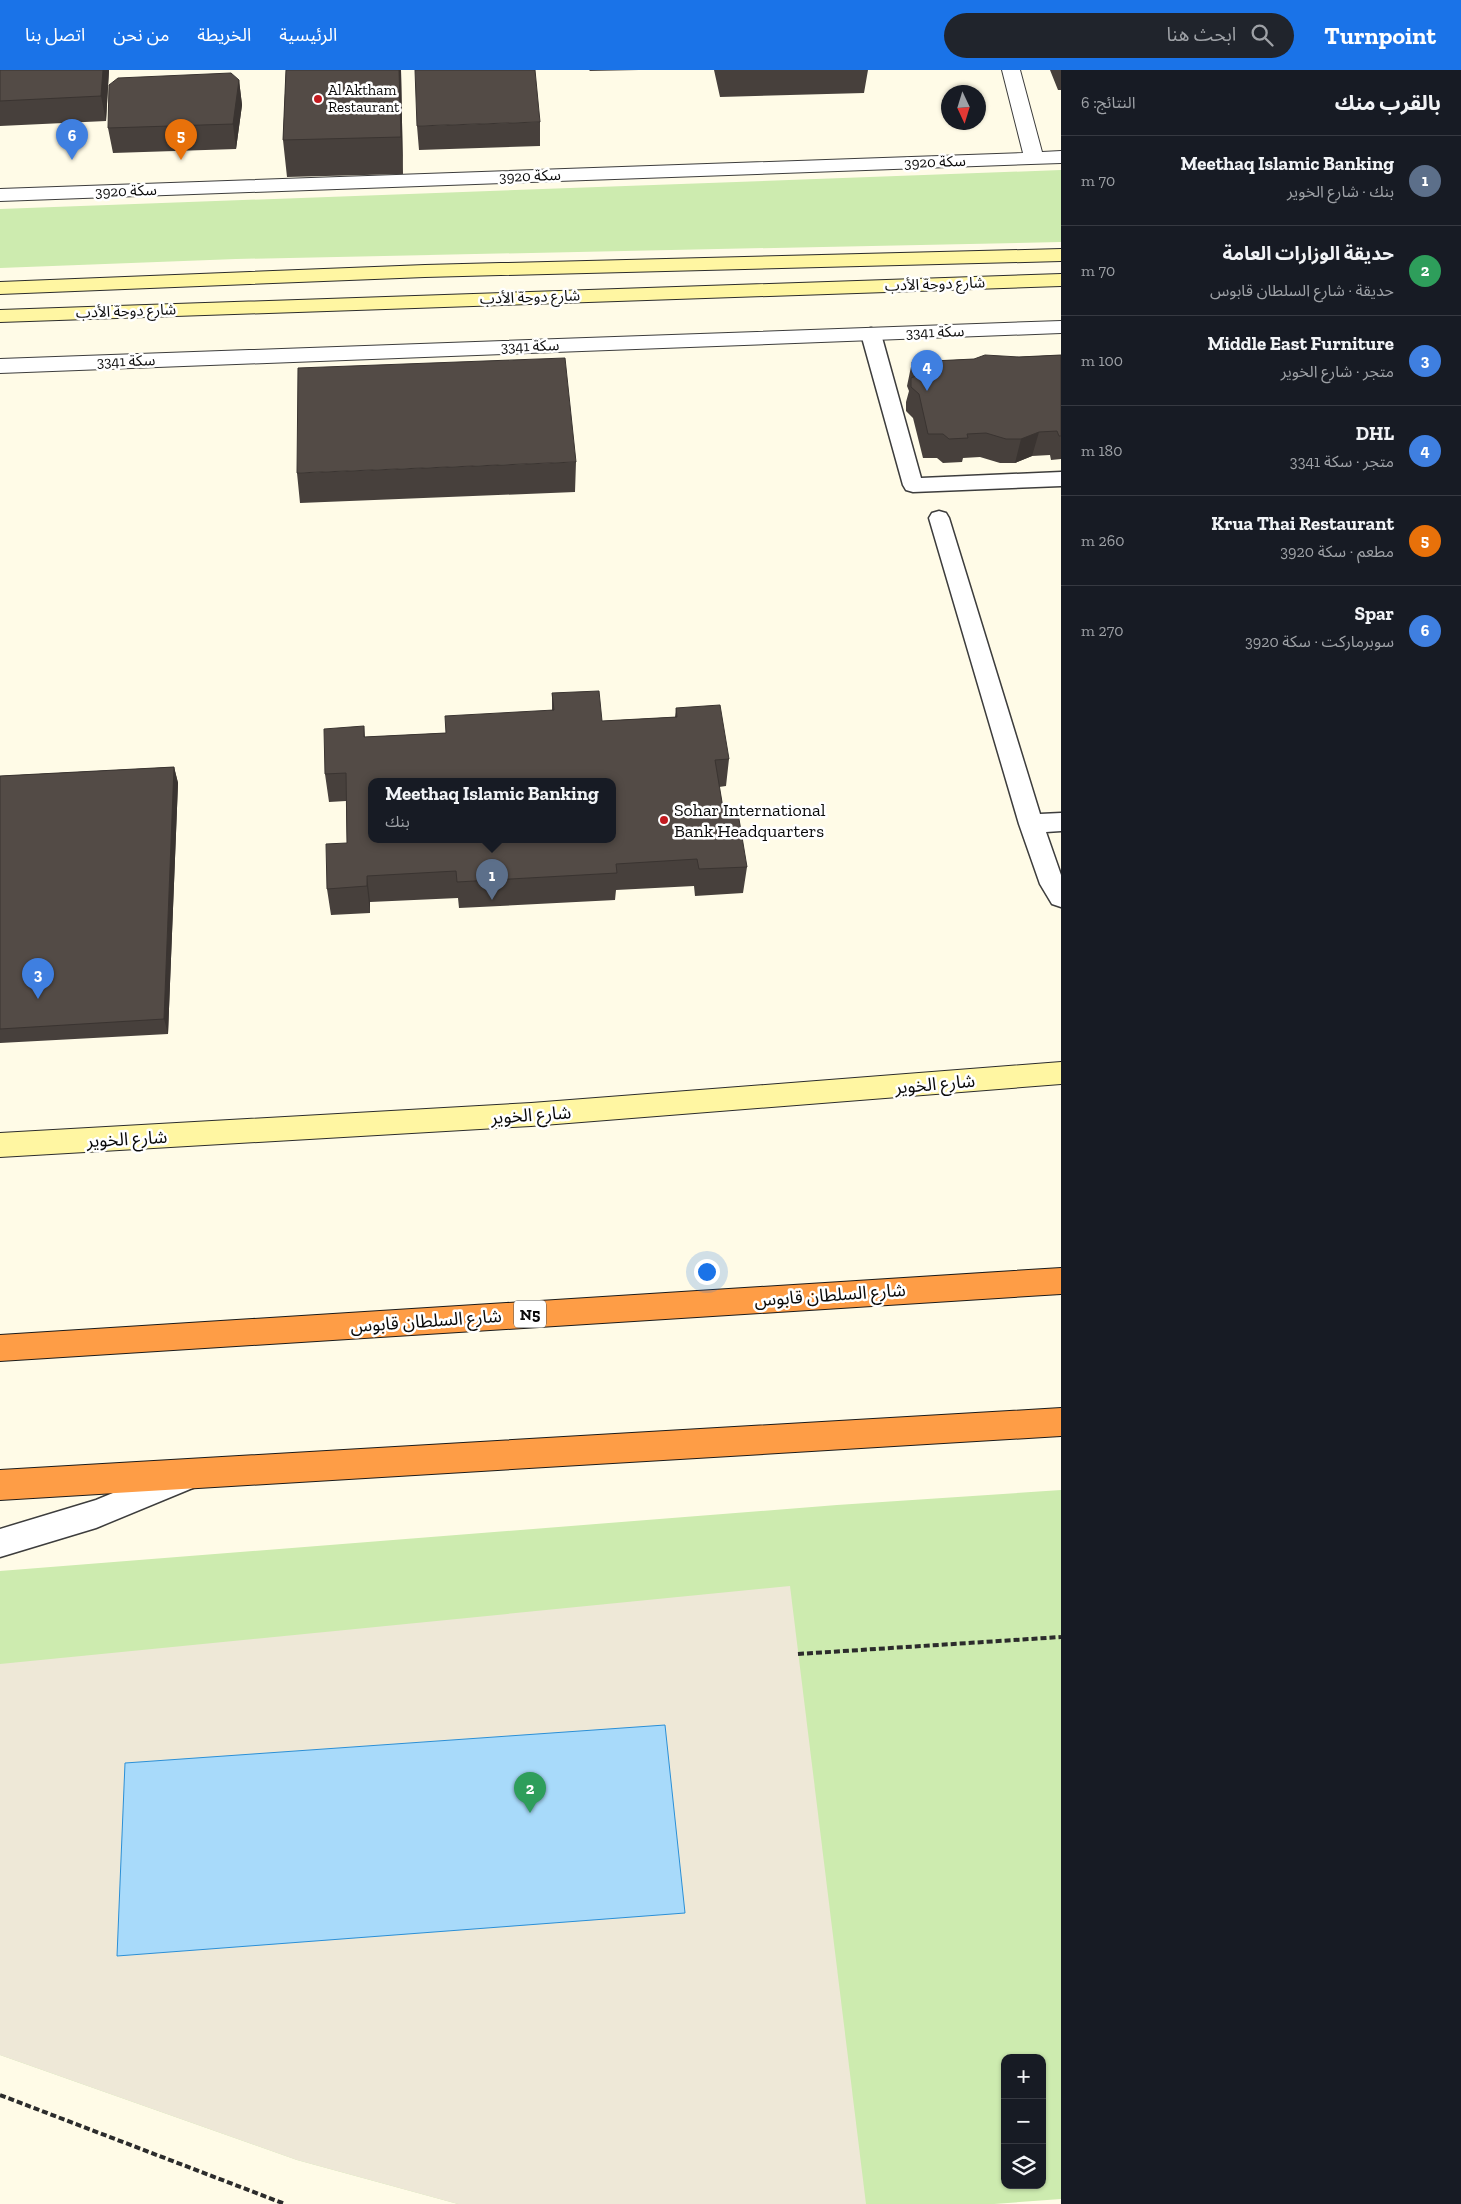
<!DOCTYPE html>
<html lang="ar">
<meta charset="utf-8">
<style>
body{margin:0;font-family:"Zilla Slab","Noto Sans Arabic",serif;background:#20242c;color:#f1f3f6;direction:rtl}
.controls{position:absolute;right:15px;bottom:15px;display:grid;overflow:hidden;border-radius:10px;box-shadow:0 1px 4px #0004}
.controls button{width:45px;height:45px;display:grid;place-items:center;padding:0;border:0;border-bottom:1px solid #363941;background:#171b24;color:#f1f3f6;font:25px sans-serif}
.compass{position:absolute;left:941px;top:15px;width:45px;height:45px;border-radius:50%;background:#171b24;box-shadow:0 1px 4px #0004;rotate:176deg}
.you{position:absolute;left:706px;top:1201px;width:18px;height:18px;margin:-12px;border:4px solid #fff;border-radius:50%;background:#1a73e8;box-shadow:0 0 0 8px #1a73e833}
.badge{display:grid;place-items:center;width:32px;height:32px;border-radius:50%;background:#1a73e8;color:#fff;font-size:16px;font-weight:700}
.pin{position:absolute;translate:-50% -41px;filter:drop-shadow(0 1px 2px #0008)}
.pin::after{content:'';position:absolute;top:26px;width:18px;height:15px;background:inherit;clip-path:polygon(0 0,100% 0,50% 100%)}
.popup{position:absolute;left:368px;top:708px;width:248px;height:65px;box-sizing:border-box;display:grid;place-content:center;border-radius:10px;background:#171b24;filter:drop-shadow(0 1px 4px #0005);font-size:16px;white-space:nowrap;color:#9ea1a6}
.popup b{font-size:19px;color:#f1f3f6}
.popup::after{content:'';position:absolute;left:50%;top:100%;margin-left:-10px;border:10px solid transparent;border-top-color:#171b24}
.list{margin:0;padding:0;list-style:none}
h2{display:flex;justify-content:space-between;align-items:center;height:65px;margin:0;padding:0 20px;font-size:21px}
h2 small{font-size:16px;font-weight:400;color:#9ea1a6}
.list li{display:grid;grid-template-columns:32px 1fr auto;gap:15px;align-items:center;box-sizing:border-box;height:90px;padding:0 20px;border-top:1px solid #363941}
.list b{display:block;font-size:19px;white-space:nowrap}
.list p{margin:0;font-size:16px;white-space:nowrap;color:#9ea1a6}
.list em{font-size:16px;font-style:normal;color:#9ea1a6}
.icon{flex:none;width:28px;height:28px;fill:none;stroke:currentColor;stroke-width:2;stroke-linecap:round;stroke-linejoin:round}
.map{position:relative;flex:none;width:1061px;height:2134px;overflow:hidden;direction:ltr}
header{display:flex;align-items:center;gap:30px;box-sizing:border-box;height:70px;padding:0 25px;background:#1a73e8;color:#fff}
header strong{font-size:24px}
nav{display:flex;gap:28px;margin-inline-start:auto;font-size:18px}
.search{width:350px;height:45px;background:#20242c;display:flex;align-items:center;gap:12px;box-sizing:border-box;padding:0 18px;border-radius:28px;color:#9ea1a6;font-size:19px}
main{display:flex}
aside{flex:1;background:#171b24}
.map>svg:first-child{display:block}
.green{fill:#cdebaf;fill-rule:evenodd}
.plaza{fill:#eee8d7}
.water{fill:#a8dafa;stroke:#2b8fd6}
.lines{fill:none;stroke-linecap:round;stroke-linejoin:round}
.lane-casing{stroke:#3d3d3d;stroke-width:3}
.street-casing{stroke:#3d3d3d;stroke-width:2}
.secondary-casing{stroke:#2c2c2c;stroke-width:2}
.highway-casing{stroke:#1b1b1b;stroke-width:2}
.path{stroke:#2c2c2c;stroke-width:4;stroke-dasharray:6 3;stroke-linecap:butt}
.lane{fill:#fff;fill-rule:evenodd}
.street{fill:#fff;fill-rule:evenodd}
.secondary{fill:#fff6a2;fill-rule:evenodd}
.highway{fill:#fe9d46;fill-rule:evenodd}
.wall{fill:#47403c}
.shaded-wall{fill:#3a3431}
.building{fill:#534b46;stroke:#3a3431;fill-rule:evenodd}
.poi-dot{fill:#c21b20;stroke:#fff;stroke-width:2}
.labels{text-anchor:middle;stroke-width:5;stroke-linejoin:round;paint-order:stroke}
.far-poi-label{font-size:15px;fill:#0a0a0a;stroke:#fff;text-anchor:start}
.far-street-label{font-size:15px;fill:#0a0a0a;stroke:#fff}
.shield{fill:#fff;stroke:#545454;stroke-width:1}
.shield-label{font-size:16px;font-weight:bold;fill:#0a0a0a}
.poi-label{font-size:18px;fill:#0a0a0a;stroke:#fff;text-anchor:start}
.street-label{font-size:18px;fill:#0a0a0a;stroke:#fff}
</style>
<header>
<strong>Turnpoint</strong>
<div class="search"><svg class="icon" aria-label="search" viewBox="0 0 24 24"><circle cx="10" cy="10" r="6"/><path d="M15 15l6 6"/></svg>ابحث هنا</div>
<nav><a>الرئيسية</a><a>الخريطة</a><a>من نحن</a><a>اتصل بنا</a></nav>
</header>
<main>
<aside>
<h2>بالقرب منك<small>النتائج: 6</small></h2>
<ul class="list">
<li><span class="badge" style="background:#5c6f8a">1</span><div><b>Meethaq Islamic Banking</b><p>بنك · شارع الخوير</p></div><em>70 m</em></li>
<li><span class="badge" style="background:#2e9e5b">2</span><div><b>حديقة الوزارات العامة</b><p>حديقة · شارع السلطان قابوس</p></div><em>70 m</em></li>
<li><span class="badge" style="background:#3f7fe0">3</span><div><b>Middle East Furniture</b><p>متجر · شارع الخوير</p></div><em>100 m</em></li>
<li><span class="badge" style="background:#3f7fe0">4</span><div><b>DHL</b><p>متجر · سكة 3341</p></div><em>180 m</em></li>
<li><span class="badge" style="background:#e8710a">5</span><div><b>Krua Thai Restaurant</b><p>مطعم · سكة 3920</p></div><em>260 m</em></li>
<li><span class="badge" style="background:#3f7fe0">6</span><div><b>Spar</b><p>سوبرماركت · سكة 3920</p></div><em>270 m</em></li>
</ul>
</aside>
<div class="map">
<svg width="1061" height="2134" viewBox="0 0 1061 2134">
<rect width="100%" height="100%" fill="#fffbe7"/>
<path class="green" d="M1061 100V172L236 189 0 198V139Z
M1061 1420V2129L994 2134H458L297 2090 0 1985V1501L837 1435ZM1005 1988H1042V2115H1005Z"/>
<path class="plaza" d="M790 1516 866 2134H458L297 2090 0 1985V1594Z"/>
<path class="water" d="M665 1655 685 1843 117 1886 125 1693Z"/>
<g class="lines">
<defs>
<path id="lane" d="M871 258 878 260 881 264 921 408 1061 402V416L913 422 906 420 903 415 861 264 864 260Z
M939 441 946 443 949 448 1040 744 1061 743V761L1046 762 1061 805V837L1052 834 1040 814 1019 754 929 448 932 443Z
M190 1391 200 1395 205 1405 200 1415 96 1458 0 1487V1459L96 1430Z"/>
<path id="street" d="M1002 0H1020L1042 82 1061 81V93L0 131V119L1023 83Z
M1061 251V263L0 303V289Z"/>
<path id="secondary" d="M1061 179V191L425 207 0 224V212L425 195Z
M1061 204V216L0 252V240Z
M1061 992V1014L531 1056 0 1087V1063L531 1033Z"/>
<path id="highway" d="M1061 1198V1224L0 1291V1265Z
M1061 1338V1366L0 1430V1400Z"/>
</defs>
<use href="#lane" class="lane-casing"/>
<use href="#street" class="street-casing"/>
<use href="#secondary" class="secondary-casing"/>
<use href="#highway" class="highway-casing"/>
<path class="path" d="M798 1584 1061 1567
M0 2025 285 2134"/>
<use href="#lane" class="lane"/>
<use href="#street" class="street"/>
<use href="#secondary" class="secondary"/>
<use href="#highway" class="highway"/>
</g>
<path class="wall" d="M0 0H109L106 51 0 56Z
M286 0H401L403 104 287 107 283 70Z
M589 0H639L590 1Z
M714 0H868L864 23 720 27Z
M1050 0H1061V20H1058Z
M239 10 242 35 236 79 113 83 108 58Z
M540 52V76L419 80 417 56Z
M1061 285V389L1051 390 1050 385 1032 386 1015 393H1000L980 387 963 388 962 392 943 393 937 388H923L913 348 906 341V332L909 321 907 316 912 292Z
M576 392 575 422 300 433 297 403Z
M552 623 602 651 675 647 676 638 729 689 726 716 719 717 724 744 747 797 743 823 695 826 694 816 616 820 615 830 459 838 458 828 370 832V843L331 845 327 819 347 773 346 731 329 732 325 704 364 656 365 667 446 663 552 640Z
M174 697 178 713 168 964 0 973V706Z"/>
<path class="shaded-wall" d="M103 0H109L106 51 101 26Z
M399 0H401L403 104 401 67Z
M239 10 242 35 236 79 233 54Z
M1039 362 1032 386 1015 393 1021 369Z
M174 697 178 713 168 964 164 949Z
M367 806 370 832V843L367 816Z"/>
<path class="building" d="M0 0H103L101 26 0 31Z
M286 0H399L401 67 283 70Z
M415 0H535L540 52 417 56Z
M231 3 239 10 233 54 108 58 109 15 118 8Z
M985 285 1019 287 1061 285V366H1059L1057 361 1039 362 1021 369H1006L986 363 967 364 968 368 949 369 943 364H928L919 324 911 317V308L916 306 912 292 974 289Z
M565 288 576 392 297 403 298 298Z
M599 621 602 651 677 647 676 638 720 635 729 689 715 690 724 744 738 743 747 797 699 799 697 789 616 794 617 803 457 812 456 801 367 806V816L327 819 326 774 347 773 346 703 325 704 324 659 364 656V667L446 663 445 646 554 640 552 623ZM372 711H612V769H372Z
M174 697 164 949 0 959V706Z"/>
<g class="poi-dot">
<circle cx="318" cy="29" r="5"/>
<circle cx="664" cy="750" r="5"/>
</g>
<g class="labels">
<g class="far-poi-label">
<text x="328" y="25">Al Aktham<tspan x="328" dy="17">Restaurant</tspan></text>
</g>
<g class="far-street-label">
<text transform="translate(935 92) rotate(-2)" y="5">سكة 3920</text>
<text transform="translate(530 106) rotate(-2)" y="5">سكة 3920</text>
<text transform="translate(126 121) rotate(-2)" y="5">سكة 3920</text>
<text transform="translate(935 214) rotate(-2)" y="5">شارع دوحة الأدب</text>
<text transform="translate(530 227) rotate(-2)" y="5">شارع دوحة الأدب</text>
<text transform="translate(126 241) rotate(-2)" y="5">شارع دوحة الأدب</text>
<text transform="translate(935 262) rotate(-2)" y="5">سكة 3341</text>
<text transform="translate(530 276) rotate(-2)" y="5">سكة 3341</text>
<text transform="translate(126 291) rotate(-2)" y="5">سكة 3341</text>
</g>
<rect class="shield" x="514" y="1230.5" width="32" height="27" rx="4"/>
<g class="shield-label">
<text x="530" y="1250">N5</text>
</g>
<g class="poi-label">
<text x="674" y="746">Sohar International<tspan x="674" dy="21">Bank Headquarters</tspan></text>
</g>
<g class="street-label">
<text transform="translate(935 1014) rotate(-5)" y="6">شارع الخوير</text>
<text transform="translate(531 1045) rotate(-4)" y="6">شارع الخوير</text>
<text transform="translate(127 1069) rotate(-3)" y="6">شارع الخوير</text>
<text transform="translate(830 1225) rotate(-4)" y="6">شارع السلطان قابوس</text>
<text transform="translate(426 1251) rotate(-4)" y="6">شارع السلطان قابوس</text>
</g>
</g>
</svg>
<div class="controls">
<button>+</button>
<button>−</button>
<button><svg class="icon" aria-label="layers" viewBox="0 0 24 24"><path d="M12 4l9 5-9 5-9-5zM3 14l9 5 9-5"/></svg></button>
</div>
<svg class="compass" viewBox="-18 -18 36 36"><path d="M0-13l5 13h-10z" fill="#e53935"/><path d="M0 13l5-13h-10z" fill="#9ea1a6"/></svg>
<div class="you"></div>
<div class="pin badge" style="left:492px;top:830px;background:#5c6f8a">1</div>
<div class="popup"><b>Meethaq Islamic Banking</b>بنك</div>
<div class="pin badge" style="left:530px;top:1743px;background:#2e9e5b">2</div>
<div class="pin badge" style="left:38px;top:929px;background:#3f7fe0">3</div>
<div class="pin badge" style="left:927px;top:321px;background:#3f7fe0">4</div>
<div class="pin badge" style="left:181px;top:90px;background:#e8710a">5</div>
<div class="pin badge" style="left:72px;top:90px;background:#3f7fe0">6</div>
</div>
</main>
